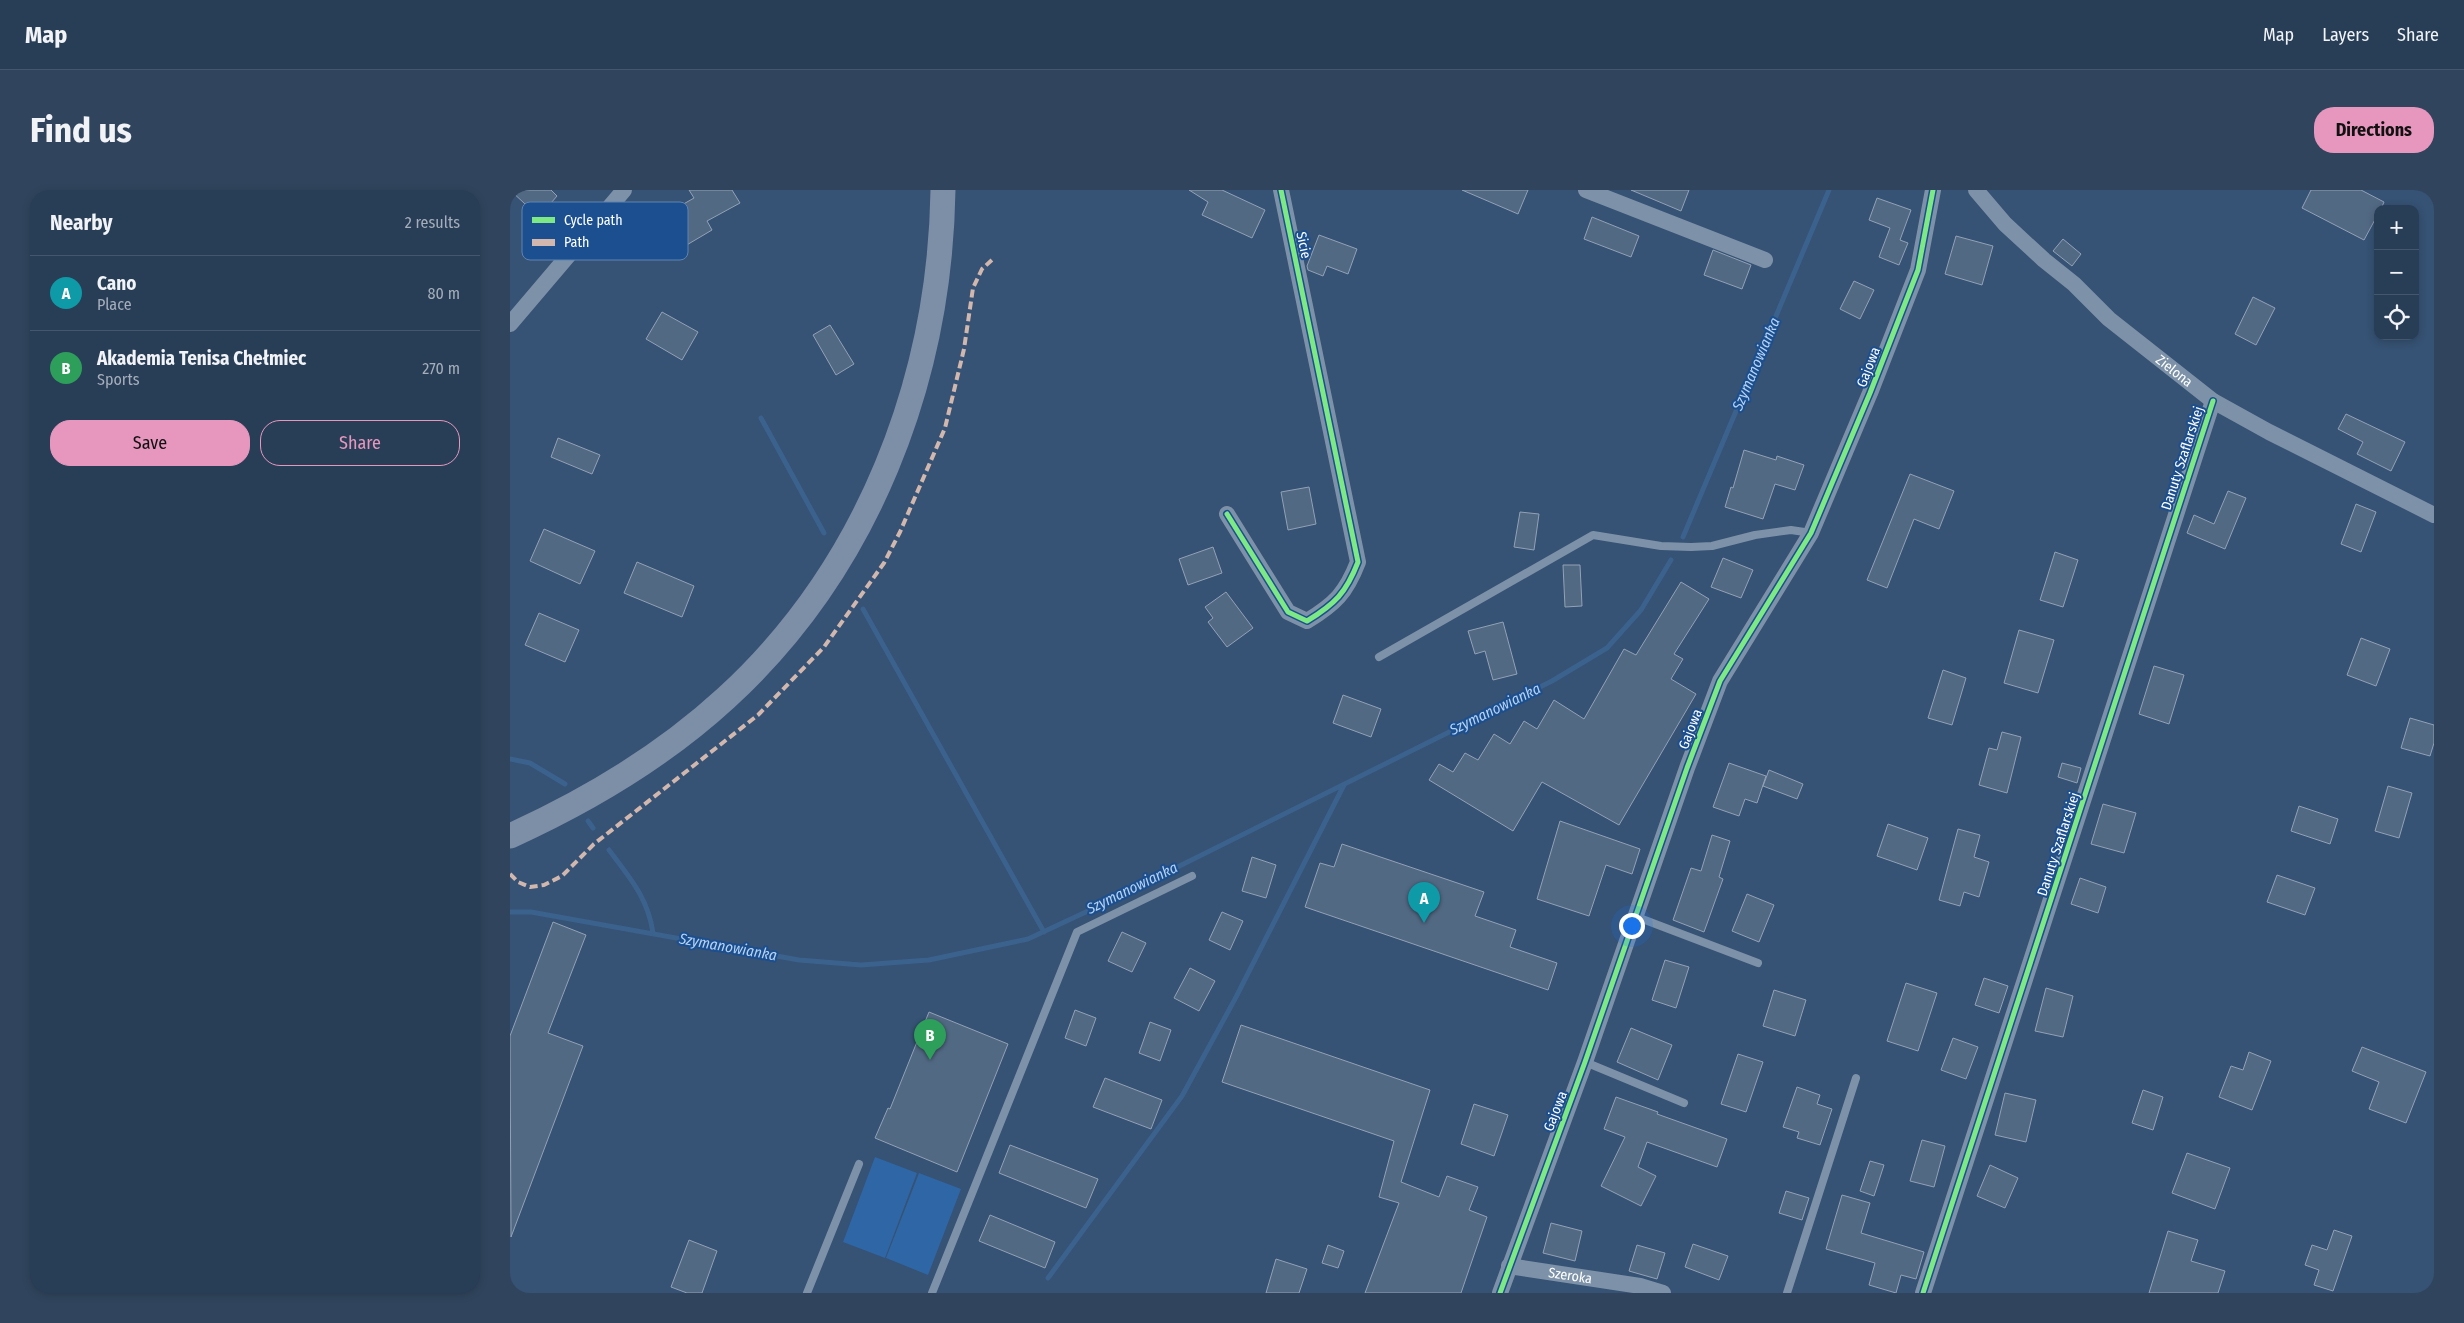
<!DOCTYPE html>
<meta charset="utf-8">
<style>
body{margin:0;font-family:"Fira Sans Condensed",sans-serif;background:#30455d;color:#f1f3f6}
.controls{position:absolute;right:15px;top:15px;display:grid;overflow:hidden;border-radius:10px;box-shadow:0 2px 8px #0003}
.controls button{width:45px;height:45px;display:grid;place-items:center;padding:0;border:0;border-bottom:1px solid #44576d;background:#283e57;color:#f1f3f6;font:25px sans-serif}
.you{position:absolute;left:1121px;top:735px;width:18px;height:18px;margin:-12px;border:4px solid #fff;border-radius:50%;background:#1a73e8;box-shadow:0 0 0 8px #1a73e833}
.badge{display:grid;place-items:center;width:32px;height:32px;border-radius:50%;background:#e797bd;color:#fff;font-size:16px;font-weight:700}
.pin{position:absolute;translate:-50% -41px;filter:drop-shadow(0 1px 2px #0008)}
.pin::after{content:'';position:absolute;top:26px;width:18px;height:15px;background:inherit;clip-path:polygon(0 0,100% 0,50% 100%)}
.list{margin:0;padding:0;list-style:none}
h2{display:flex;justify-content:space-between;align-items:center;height:65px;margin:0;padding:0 20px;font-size:21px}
h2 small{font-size:16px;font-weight:400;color:#a5aeba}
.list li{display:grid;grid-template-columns:32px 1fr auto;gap:15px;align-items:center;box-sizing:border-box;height:75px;padding:0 20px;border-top:1px solid #44576d}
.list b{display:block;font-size:19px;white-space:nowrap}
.list p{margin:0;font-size:16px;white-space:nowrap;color:#a5aeba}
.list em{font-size:16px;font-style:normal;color:#a5aeba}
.actions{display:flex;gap:10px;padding:15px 20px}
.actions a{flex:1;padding:11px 0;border:1px solid #e797bd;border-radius:20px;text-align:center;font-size:18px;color:#e797bd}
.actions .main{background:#e797bd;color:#111}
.icon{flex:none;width:28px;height:28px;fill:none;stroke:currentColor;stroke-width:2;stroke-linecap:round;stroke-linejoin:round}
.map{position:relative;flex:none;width:1924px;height:1103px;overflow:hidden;border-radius:20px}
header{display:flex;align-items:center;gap:30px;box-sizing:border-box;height:70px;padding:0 25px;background:#283e57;border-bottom:1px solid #44576d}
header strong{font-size:24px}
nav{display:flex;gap:28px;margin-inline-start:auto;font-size:18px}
.intro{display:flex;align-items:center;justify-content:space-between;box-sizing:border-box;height:120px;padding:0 30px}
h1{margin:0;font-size:35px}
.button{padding:12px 22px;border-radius:20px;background:#e797bd;color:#111;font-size:18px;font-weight:700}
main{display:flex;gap:30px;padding:0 30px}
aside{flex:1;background:#283e57;border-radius:20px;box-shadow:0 2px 8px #0003}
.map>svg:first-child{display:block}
.garden{fill:#2f66a5}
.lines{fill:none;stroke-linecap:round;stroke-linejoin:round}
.stream{stroke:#3b618d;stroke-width:5}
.building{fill:#526984;stroke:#92a2b6}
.lane{stroke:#7d92a8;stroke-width:8}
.street{stroke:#7d92a8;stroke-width:16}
.primary{stroke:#7d8ea7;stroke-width:25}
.quiet{stroke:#d1b7ad;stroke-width:4;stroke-dasharray:8 4;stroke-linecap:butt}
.cycleway-casing{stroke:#1b4f8f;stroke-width:8}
.cycleway{stroke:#7ce984;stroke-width:5}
.labels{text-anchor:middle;stroke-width:4;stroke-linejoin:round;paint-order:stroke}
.street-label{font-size:14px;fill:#fff;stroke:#1b4f8f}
.water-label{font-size:15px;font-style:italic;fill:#b5d3f5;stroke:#1b4f8f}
.key{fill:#1b4f8f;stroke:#5f84b1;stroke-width:1}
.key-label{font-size:14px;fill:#fff}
</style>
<header>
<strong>Map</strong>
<nav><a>Map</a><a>Layers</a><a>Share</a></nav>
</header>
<div class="intro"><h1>Find us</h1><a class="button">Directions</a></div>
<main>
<aside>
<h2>Nearby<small>2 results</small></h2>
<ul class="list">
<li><span class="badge" style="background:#0f9aa8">A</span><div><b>Cano</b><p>Place</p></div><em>80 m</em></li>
<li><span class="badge" style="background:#2e9e5b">B</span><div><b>Akademia Tenisa Chełmiec</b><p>Sports</p></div><em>270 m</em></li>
</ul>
<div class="actions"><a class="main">Save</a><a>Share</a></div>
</aside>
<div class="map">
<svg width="1924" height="1103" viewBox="0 0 1924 1103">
<rect width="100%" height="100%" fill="#365274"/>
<path class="garden" d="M365 967 407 983 375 1068 333 1052Z
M409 983 451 999 418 1085 376 1068Z"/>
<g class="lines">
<path class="stream" d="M251 228 314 343
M1173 347 1319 0
M353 419 534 742
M0 569 20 573 55 594
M78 631 83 638
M99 660C120 688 138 708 143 743
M0 722H21L289 770 351 775 419 770 518 749 593 714 1042 491 1097 458 1131 420 1161 370
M538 1088 672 906 725 809 834 595"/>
</g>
<path class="building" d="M0 0H41L47 6 29 27Z
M179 0H222L230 13 197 31 202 40 175 56 156 24 184 8Z
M679 0H712L755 20 742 48 692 25 698 12Z
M952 0H1018L1008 24Z
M1121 0H1179L1171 21Z
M1801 0H1851L1874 12 1871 19H1868V24L1854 50 1792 18Z
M1367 8 1401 20 1390 50 1398 53 1389 75 1369 67 1380 38 1359 30Z
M1082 27 1129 46 1121 67 1074 49Z
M809 45 847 59 838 84 817 76 813 86 798 80 797 76Z
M1446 46 1483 56 1472 95 1435 84Z
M1553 49 1571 64 1562 76 1543 61Z
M1203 60 1241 75 1232 99 1194 85Z
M1344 91 1364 100 1350 129 1330 119Z
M1743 107 1765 118 1746 155 1725 144Z
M152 122 188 142 172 170 136 149Z
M320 135 344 174 326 185 303 145Z
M1836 224 1895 252 1881 281 1847 264 1853 252 1828 239Z
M48 248 90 265 82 284 41 267Z
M1234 260 1266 270 1267 266 1294 275 1285 300 1265 294 1253 329 1215 317 1221 297 1223 298Z
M1400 284 1444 301 1429 339 1404 329 1377 398 1357 390Z
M799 297 806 334 778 340 771 302Z
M1718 301 1736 308 1715 359 1677 343 1684 325 1704 334Z
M1846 314 1866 322 1851 362 1831 354Z
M1010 322 1029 324 1024 360 1004 357Z
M34 339 85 361 70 394 20 371Z
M703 357 712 383 678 395 669 369Z
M1545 362 1568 370 1553 417 1530 410Z
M1213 368 1243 380 1231 408 1201 397Z
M127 372 184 396 172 427 114 403Z
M1053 375H1070L1072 416 1055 417Z
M1171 392 1199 409 1164 464 1173 469 1161 489 1186 504 1109 635 1032 592 1003 641 919 590 929 574 943 582 955 563 968 570 984 544 1000 554 1014 531 1027 539 1044 510 1074 529 1114 459 1126 465Z
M716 402 743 438 717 457 698 432 703 428 695 417Z
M29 423 69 440 55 472 15 455Z
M993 432 1007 484 983 490 975 461 965 464 958 441Z
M1509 440 1544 450 1528 503 1494 493Z
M1851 448 1880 459 1866 496 1837 485Z
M1644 476 1674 485 1659 534 1629 524Z
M1433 480 1456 488 1442 535 1418 528Z
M833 505 871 519 861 547 823 533Z
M1900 528 1924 535V553L1920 566 1891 558Z
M1492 542 1511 547 1497 603 1469 595 1479 558 1487 560Z
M1219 573 1256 586 1247 613 1235 609 1229 626 1203 617Z
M1552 573 1571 578 1567 593 1548 587Z
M1259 580 1293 594 1287 609 1253 596Z
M1878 596 1902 603 1889 648 1865 641Z
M1593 614 1626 623 1614 663 1581 654Z
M1789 616 1828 629 1820 654 1781 641Z
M1050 631 1130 659 1122 684 1096 675 1079 726 1027 709Z
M1378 634 1418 648 1407 680 1367 666Z
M1448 639 1470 645 1464 667 1479 672 1469 707 1454 702 1450 716 1429 710Z
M1202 645 1220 651 1209 687 1213 689 1194 742 1163 730 1181 678 1191 681Z
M832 654 974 702 965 726 1006 740 1000 757 1047 773 1038 800 795 717 810 673 824 677Z
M742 667 766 675 756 708 732 701Z
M1767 685 1805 698 1795 725 1757 712Z
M1570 688 1596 697 1588 723 1561 714Z
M1237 704 1264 715 1249 752 1222 741Z
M712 722 733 731 720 760 699 750Z
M43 732 76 745 38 843 73 856 1 1047 0 846Z
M612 742 636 753 622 782 598 771Z
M1155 770 1179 777 1166 818 1142 810Z
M680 778 705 791 689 821 664 808Z
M1474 788 1498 796 1489 823 1465 815Z
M1396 793 1427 803 1408 861 1377 851Z
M1536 798 1563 806 1553 847 1525 841Z
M1264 800 1296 810 1285 846 1253 836Z
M565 820 586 828 576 856 555 848Z
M419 822 498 854 447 982 365 948 378 918 380 919Z
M640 832 661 840 650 871 629 863Z
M731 835 920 900 891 992 929 1007 937 986 968 997 959 1020 977 1027 951 1103H855L889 1013 869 1007 884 951 712 892Z
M1121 838 1162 855 1148 890 1107 872Z
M1443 848 1468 857 1456 889 1431 880Z
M1852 857 1916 882 1896 933 1859 919 1869 892 1842 881Z
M1739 862 1761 871 1742 920 1709 907 1721 876 1733 880Z
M1228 864 1253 872 1236 922 1211 914Z
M595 888 652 910 641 939 583 917Z
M1287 897 1310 905 1307 914 1322 919 1310 955 1287 948 1289 942 1273 937Z
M1633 900 1653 907 1643 940 1622 933Z
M1495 903 1526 910 1516 952 1485 945Z
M1106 907 1148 922 1147 924 1217 949 1207 977 1137 952 1128 977 1146 986 1131 1016 1091 996 1115 947 1094 939Z
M964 914 998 925 984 966 951 954Z
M1412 950 1435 956 1424 997 1400 991Z
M500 955 588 989 576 1018 489 983Z
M1677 963 1720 978 1705 1019 1662 1003Z
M1360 971 1374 975 1364 1006 1350 1001Z
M1480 975 1508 988 1495 1018 1467 1006Z
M1276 1001 1299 1008 1292 1030 1269 1023Z
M1332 1005 1360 1013 1351 1043 1414 1062 1406 1089 1391 1085 1386 1103 1359 1095 1365 1073 1316 1059Z
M480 1025 545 1052 535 1078 469 1051Z
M1041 1033 1072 1041 1065 1071 1033 1063Z
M1824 1040 1842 1046 1823 1101 1804 1095 1809 1080 1795 1075 1802 1055 1817 1060Z
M1658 1041 1688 1050 1681 1071 1715 1081 1708 1103H1639Z
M179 1050 207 1061 192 1103H177L161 1097Z
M1183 1054 1218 1066 1209 1090 1175 1077Z
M818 1055 834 1061 828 1078 812 1073Z
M1127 1055 1155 1063 1147 1089 1119 1081Z
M766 1069 797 1079 789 1103H756Z"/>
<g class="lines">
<path class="lane" d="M869 467 1083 345 1151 356 1181 357 1202 356 1245 345 1281 340 1301 343
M1127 727 1248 773
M1075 872 1174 913
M297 1103 349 974
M422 1103 567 742 682 686
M1277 1103 1346 888"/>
<g class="street">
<path d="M1076 0 1255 70"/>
<path id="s1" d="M1466 0 1495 34 1534 70 1564 94 1599 129 1703 211 1759 242 1924 325"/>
<path d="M0 134 114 0"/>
<path d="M717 324 778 422 797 431C825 414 836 403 848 372L771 0"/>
<path id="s2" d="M999 1076 1130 1096 1153 1103"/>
<path d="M990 1103 1075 872 1177 578 1210 491 1301 343 1360 203 1408 80 1423 0"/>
<path d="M1413 1103 1703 211"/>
</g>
<path class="primary" d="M0 646C77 611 153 566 216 508 358 378 430 190 433 0"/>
<path class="quiet" d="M0 684 8 692 20 697 34 695 52 686 84 654 248 525 314 457 374 373 390 342 435 238 454 159 463 98 472 79 483 69"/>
<defs>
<path id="cycleway" d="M717 324 778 422 797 431C825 414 836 403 848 372L771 0
M990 1103 1075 872 1177 578 1210 491 1301 343 1360 203 1408 80 1423 0
M1413 1103 1703 211"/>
</defs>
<use href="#cycleway" class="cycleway-casing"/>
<use href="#cycleway" class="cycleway"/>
</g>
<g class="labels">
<g class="street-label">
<text transform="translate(794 55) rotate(78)" y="5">Sicie</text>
<text transform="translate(1358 177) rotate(-69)" y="5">Gajowa</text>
<text dy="5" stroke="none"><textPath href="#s1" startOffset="269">Zielona</textPath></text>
<text transform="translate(1672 268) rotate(-72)" y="5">Danuty Szaflarskiej</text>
<text transform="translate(1180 539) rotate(-69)" y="5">Gajowa</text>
<text transform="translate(1548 654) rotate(-72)" y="5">Danuty Szaflarskiej</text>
<text transform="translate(1045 921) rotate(-69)" y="5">Gajowa</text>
<text dy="5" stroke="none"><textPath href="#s2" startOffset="62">Szeroka</textPath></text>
</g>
<g class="water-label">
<text transform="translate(1246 174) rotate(-67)" y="5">Szymanowianka</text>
<text transform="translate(985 519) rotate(-26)" y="5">Szymanowianka</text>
<text transform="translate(622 698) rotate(-26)" y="5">Szymanowianka</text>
<text transform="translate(218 757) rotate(10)" y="5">Szymanowianka</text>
</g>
</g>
<rect x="12" y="12" width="166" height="58" rx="8" class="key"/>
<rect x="22" y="27" width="23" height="6" fill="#7ce984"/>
<rect x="22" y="49" width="23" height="7" fill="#d1b7ad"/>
<g class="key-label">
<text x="54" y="35">Cycle path</text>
<text x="54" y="57">Path</text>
</g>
</svg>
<div class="controls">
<button>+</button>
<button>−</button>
<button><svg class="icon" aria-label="locate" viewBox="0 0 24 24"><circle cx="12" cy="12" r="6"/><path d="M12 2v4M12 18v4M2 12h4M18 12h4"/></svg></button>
</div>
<div class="you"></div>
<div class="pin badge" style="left:914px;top:733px;background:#0f9aa8">A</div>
<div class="pin badge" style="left:420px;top:870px;background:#2e9e5b">B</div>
</div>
</main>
